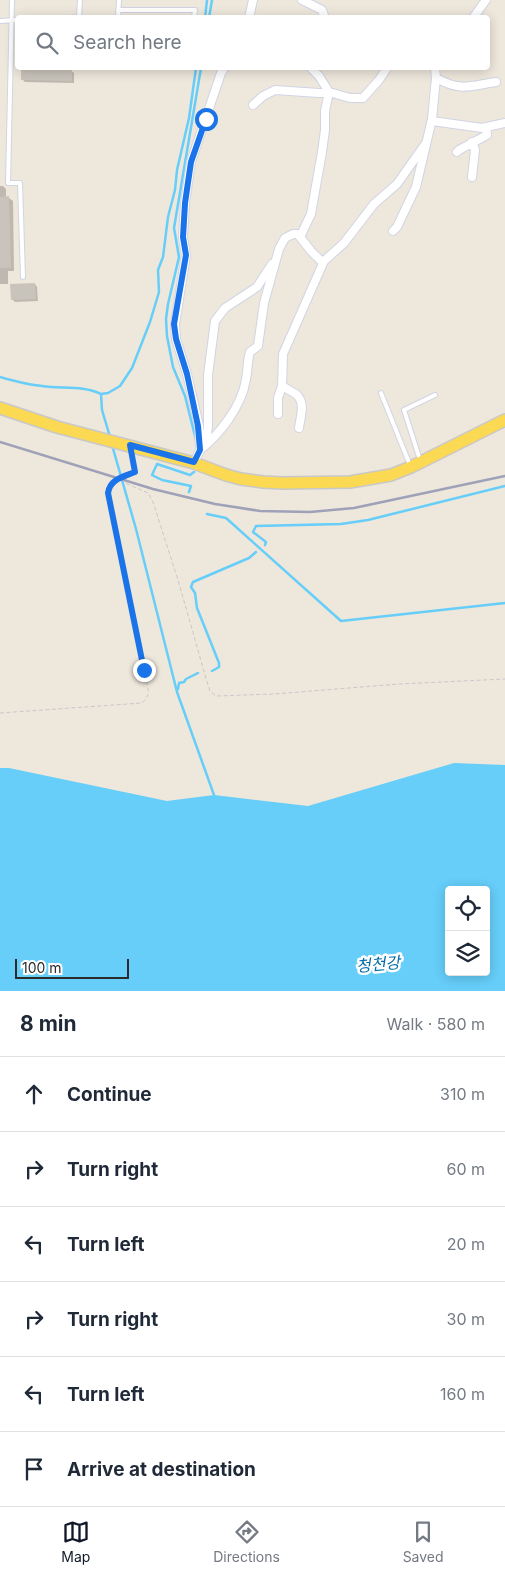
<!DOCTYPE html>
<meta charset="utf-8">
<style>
body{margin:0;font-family:Inter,"Noto Sans KR",sans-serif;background:#f6f6f7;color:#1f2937}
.controls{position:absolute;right:15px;bottom:15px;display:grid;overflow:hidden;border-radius:5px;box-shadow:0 2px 12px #0003}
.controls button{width:45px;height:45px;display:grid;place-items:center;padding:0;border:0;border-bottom:1px solid #e0e1e3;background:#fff;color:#1f2937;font:25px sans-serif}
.scale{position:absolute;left:15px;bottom:12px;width:114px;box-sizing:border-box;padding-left:5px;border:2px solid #2b2b2b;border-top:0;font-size:14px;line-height:18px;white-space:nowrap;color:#2b2b2b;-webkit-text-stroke:4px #fff;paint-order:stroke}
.stop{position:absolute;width:15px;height:15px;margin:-11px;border:4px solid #1a73e8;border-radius:50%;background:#fff}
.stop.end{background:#1a73e8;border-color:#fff;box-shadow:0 1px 5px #0008}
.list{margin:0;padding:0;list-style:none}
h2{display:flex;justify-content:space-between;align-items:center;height:65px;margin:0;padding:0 20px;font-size:21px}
h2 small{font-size:16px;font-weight:400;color:#747a83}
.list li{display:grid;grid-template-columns:32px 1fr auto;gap:15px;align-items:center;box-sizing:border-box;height:75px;padding:0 20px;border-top:1px solid #e0e1e3}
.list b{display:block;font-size:19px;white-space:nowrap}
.list em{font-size:16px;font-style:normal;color:#747a83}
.icon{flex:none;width:28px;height:28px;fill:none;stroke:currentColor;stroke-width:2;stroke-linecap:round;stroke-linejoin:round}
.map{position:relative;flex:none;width:505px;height:991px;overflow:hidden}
.search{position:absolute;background:#fff;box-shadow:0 2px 12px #0003;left:15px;right:15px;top:15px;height:55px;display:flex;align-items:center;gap:12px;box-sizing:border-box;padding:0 18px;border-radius:5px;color:#747a83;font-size:19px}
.sheet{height:515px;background:#fff}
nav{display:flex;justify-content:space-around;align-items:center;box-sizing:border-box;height:70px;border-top:1px solid #e0e1e3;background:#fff;font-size:14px;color:#747a83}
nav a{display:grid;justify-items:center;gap:2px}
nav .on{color:#111827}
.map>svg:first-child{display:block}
.water{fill:#66cef9;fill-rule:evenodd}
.shadow{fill:#0003}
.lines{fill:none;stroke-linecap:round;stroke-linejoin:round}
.stream{stroke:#66cef9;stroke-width:2.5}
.building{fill:#c9c4bb}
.lane-casing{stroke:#d1d4e5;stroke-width:6}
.street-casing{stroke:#d1d4e5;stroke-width:10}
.primary-casing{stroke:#c8c8c8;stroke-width:14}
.path{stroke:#c8c8c8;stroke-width:1;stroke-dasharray:4 2.5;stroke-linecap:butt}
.lane{stroke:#fff;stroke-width:4}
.street{stroke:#fff;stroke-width:8}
.primary{stroke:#fcd953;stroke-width:11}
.rail{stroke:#9ea1b7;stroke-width:2.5}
.route{stroke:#1a73e8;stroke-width:6}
.labels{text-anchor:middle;stroke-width:5;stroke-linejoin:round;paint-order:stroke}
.water-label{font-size:16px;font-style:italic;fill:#026ba8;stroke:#fff}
</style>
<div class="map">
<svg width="505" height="991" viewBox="0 0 505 991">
<rect width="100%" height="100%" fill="#eee7dc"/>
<path class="water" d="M454 763 505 765V991H0V768H9L167 801 214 795 308 806ZM449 890H486V972H449Z"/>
<path class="shadow" d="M68 69 74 73V83L25 82 23 80Z
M0 186H3L6 189V198H9L13 201 14 271H8V284H0Z
M35 284 37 287 38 301 15 302 12 299Z"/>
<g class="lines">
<path class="stream" d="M205 18 207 0
M209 18 212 0
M0 377C14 381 28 385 42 386 62 389 83 385 101 394
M110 437 102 410 101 394 108 393 120 386 132 368 150 322 159 292 158 270 163 257 168 217 175 190 177 170 189 118 196 68
M196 440 185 396 173 367 167 336 166 319 168 304 179 257 174 228 201 68
M112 445 136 529 177 692 214 795
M189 492 191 486 162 480 152 475 157 464 190 475 194 472
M207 514 226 518 341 621 505 603
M265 545 266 542 253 532 256 526 341 524 368 520 505 486
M212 671 219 667V663L197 608 195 593 191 587 193 582 249 558 256 552
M178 689 179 683 184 682 186 679 198 673"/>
</g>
<path class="building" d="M25 68H68V69H72V81L21 80V69Z
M9 196 11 268H0V197Z
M35 283 36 299 11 300 10 284Z"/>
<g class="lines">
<defs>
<path id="lane" d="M12 0 8 183H20L23 277
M118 10H195L194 18
M69 18 79 17 80 0
M118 18 119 0
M0 21 18 20
M381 393 410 465
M420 460 404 410 435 395"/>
<path id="street" d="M302 0 322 10 325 18
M249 18 253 0
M473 18 486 0
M311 68 319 76 329 92 350 98H363L379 80 387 68
M436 78C462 92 468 86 496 82
M253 105 263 96 275 90 319 93 329 92 325 111V130L322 152 311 214 300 237 311 251 323 263
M432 121 482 128 505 123
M457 152 459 150 487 135 486 127
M472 177 475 150 472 142
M393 231 397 227 416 187 432 119 436 78 435 68
M282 386C287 389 293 392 297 395 306 404 300 418 299 428
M278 414V398L282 386 283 354 324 261 344 243 374 204 397 184 426 143
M201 448 207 434 208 426V375L215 321 225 308 257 287 272 264
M200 450C220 434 242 406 246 379 248 370 247 362 250 352L258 346 264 303 279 249 285 238 293 234H297L300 237
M194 463 200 450 199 426 187 374 176 339 175 324 186 255 183 237 185 203 191 162 221 73 224 68"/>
<path id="primary" d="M0 408 57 427 194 463 226 475 241 479 263 482 283 483 350 482 391 475 411 467 505 420"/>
</defs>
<use href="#lane" class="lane-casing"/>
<use href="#street" class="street-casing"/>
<use href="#primary" class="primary-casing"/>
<path class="path" d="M132 458 135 472 126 476 125 483 148 493 153 502 178 580 207 682 210 691 216 696 274 694 399 684 505 679
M0 713 142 703C149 697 149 692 147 684L108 493C110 482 116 480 126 476"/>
<use href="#lane" class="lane"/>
<use href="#street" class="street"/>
<use href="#primary" class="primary"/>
<path class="rail" d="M0 442 153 489 215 504 260 511 310 512 354 508 505 476"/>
</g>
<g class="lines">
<path class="route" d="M144 670 108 493C110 479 123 477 135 472L130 445 194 462 200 450 198 426 187 374 176 339 174 324 186 255 183 237 185 203 191 162 206 119"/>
</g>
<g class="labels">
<g class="water-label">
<text transform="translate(378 964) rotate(-5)" y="6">청천강</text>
</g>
</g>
</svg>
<div class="controls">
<button><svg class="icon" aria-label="locate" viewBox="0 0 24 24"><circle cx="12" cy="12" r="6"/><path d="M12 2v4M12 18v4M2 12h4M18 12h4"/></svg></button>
<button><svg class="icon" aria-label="layers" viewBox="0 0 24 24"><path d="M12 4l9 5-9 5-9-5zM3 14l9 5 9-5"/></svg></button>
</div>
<div class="scale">100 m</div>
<div class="stop" style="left:206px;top:119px"></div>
<div class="stop end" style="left:144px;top:670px"></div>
<div class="search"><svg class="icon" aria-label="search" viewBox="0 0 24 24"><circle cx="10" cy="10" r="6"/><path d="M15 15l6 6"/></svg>Search here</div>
</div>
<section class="sheet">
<h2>8 min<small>Walk · 580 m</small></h2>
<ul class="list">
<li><svg class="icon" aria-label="ahead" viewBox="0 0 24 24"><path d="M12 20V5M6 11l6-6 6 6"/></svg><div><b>Continue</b></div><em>310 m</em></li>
<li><svg class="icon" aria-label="right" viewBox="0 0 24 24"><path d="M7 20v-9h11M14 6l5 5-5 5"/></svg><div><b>Turn right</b></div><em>60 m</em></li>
<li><svg class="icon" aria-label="left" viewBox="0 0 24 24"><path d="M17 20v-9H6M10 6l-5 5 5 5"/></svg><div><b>Turn left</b></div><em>20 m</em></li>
<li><svg class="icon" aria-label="right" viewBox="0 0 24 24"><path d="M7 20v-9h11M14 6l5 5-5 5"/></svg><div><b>Turn right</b></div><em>30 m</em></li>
<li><svg class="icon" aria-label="left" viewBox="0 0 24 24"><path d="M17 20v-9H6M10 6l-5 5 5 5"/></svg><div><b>Turn left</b></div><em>160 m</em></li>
<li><svg class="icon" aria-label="arrive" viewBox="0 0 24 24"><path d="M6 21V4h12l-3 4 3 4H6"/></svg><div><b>Arrive at destination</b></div></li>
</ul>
</section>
<nav>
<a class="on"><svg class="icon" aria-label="map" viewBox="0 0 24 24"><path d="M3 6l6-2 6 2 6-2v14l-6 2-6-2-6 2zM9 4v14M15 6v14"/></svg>Map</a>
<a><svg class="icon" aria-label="directions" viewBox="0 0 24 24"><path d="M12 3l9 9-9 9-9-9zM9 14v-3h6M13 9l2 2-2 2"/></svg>Directions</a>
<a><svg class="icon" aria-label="saved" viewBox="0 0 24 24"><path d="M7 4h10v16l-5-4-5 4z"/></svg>Saved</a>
</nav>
